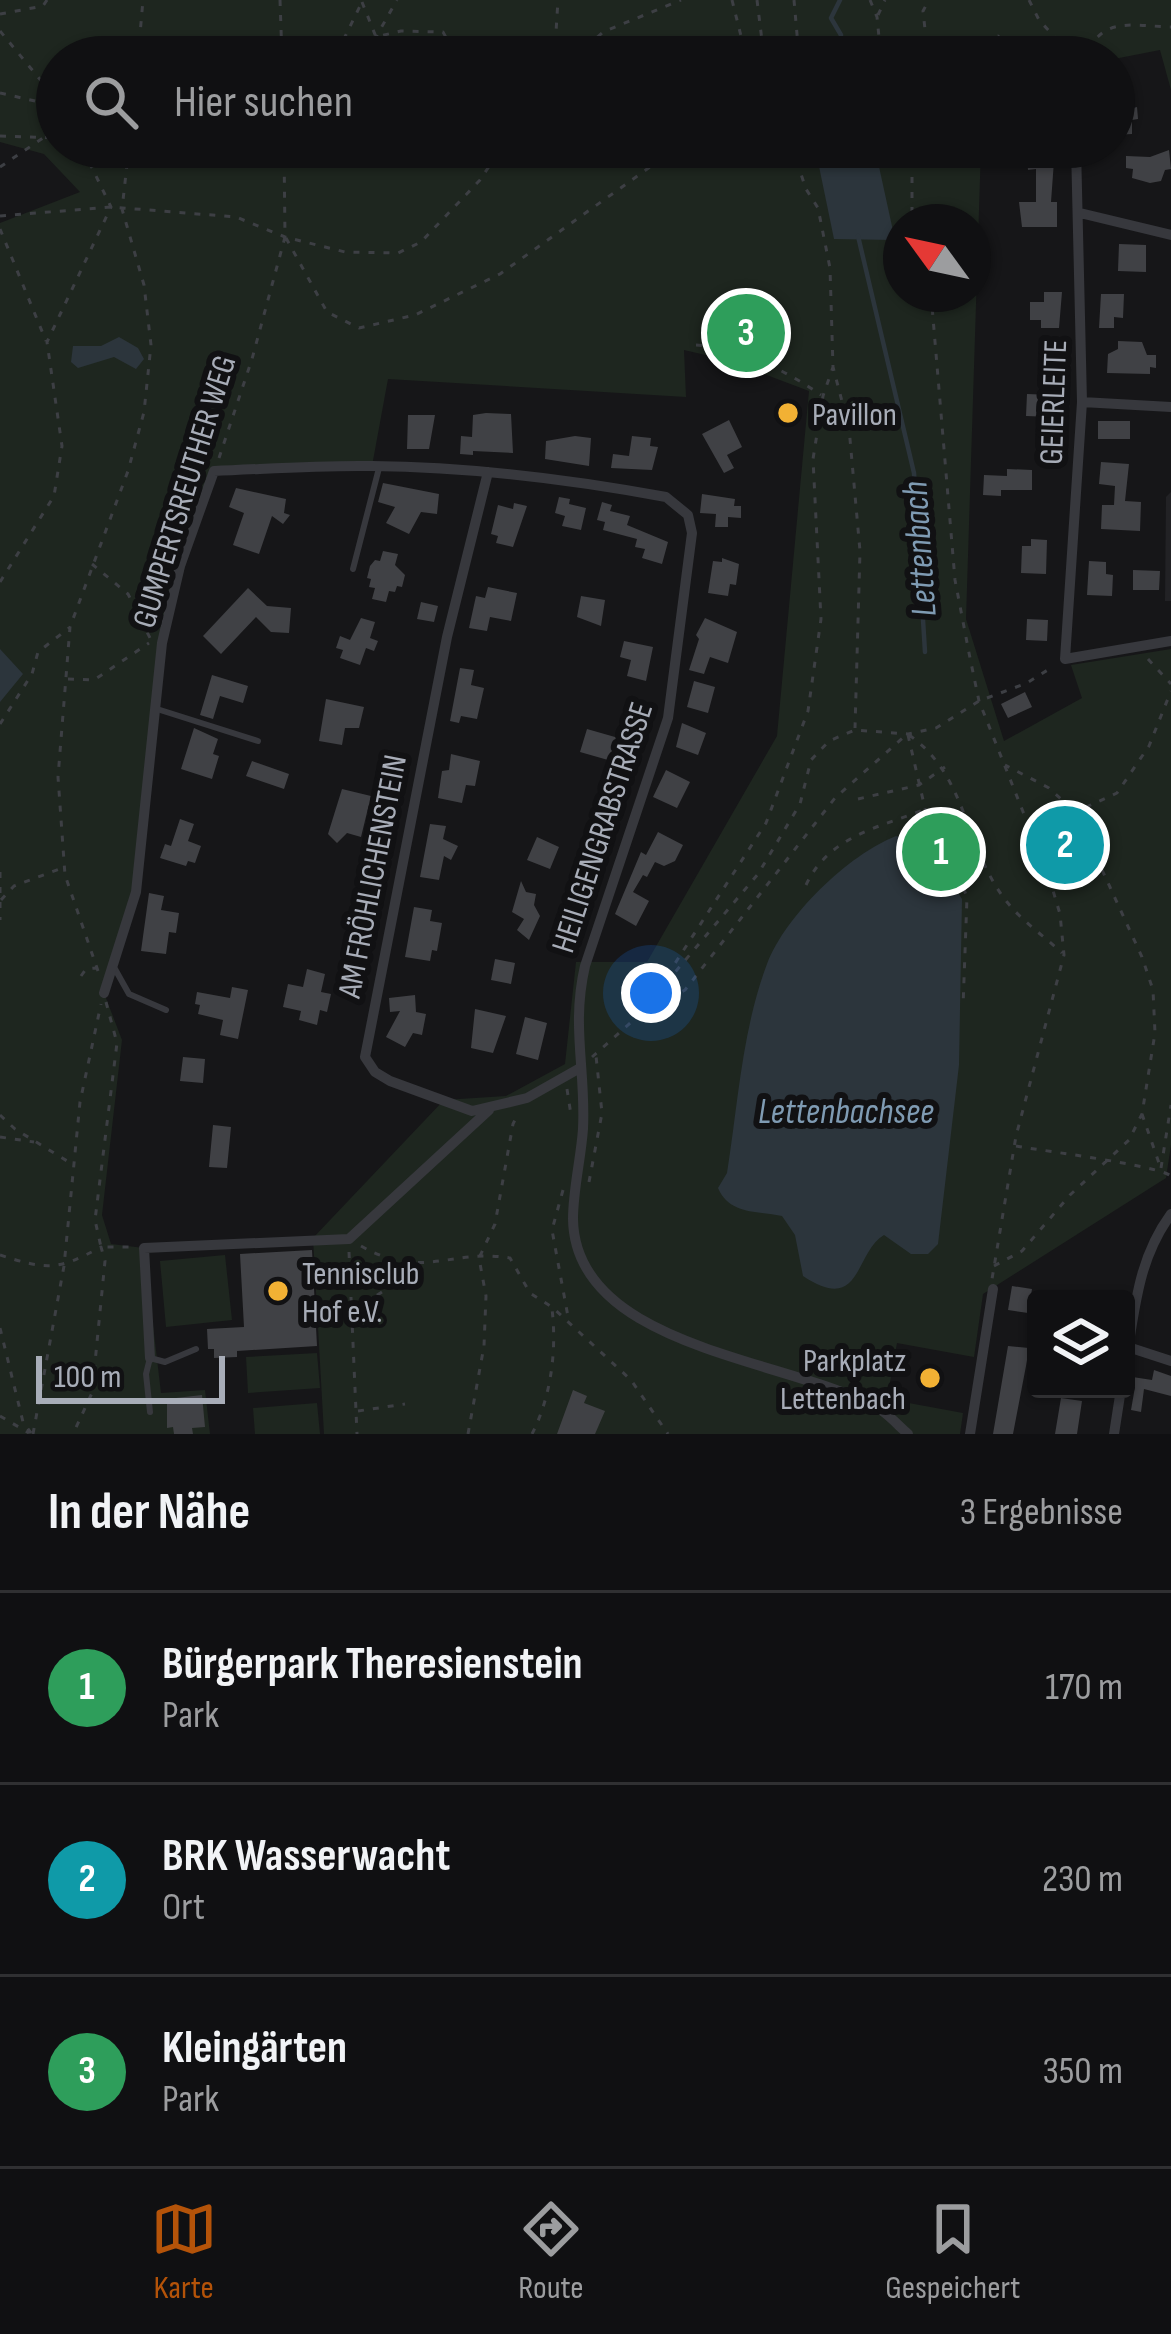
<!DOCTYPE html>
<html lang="de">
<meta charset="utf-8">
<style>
body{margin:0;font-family:"Sofia Sans Condensed",sans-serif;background:#19191b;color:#f1f3f6}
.controls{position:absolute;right:36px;bottom:36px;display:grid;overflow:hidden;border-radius:12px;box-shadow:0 3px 9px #0004}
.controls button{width:108px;height:108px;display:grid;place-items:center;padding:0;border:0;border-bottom:3px solid #303032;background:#101012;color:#f1f3f6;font:60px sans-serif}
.compass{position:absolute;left:883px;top:204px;width:108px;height:108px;border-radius:50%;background:#101012;box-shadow:0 3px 9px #0004;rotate:303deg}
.scale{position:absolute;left:36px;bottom:30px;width:189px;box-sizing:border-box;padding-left:12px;border:6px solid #a8adb8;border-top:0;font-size:33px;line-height:42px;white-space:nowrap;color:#a8adb8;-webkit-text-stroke:9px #111113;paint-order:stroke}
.you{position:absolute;left:651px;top:993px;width:42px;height:42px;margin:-30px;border:9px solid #fff;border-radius:50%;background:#1a73e8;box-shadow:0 0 0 18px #1a73e833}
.badge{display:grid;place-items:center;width:78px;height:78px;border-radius:50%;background:#b45309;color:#fff;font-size:39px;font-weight:700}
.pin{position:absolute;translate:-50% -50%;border:6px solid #fff;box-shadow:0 3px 12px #0006}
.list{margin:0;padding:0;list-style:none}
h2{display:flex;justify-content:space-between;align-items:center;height:156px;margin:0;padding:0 48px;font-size:51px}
h2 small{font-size:39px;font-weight:400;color:#9c9d9f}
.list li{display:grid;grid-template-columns:78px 1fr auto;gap:36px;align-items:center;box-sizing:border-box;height:192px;padding:0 48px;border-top:3px solid #303032}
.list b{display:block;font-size:45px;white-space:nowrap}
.list p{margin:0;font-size:39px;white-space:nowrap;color:#9c9d9f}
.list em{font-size:39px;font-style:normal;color:#9c9d9f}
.icon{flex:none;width:66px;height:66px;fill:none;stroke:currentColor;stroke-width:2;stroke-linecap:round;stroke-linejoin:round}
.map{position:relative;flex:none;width:1171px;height:1434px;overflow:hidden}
.search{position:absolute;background:#101012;box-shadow:0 3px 9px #0004;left:36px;right:36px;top:36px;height:132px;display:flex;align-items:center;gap:30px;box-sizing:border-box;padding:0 42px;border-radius:66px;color:#9c9d9f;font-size:45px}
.sheet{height:732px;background:#101012}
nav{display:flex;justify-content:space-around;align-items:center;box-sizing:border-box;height:168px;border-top:3px solid #303032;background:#101012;font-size:33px;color:#9c9d9f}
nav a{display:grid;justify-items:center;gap:6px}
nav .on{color:#b45309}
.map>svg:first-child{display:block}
.built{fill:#222225}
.green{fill:#1e261f;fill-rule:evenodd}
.water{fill:#2c353c}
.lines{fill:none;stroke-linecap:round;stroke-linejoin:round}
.stream{stroke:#2c353c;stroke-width:4.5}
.building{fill:#404145}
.path{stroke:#3d3f44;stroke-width:3;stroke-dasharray:6 9;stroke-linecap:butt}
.service{stroke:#37383d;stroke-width:6}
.minor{stroke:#37383d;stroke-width:10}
.poi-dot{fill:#f2b134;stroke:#111113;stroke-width:4.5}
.labels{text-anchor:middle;stroke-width:12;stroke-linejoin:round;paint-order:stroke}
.street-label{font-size:33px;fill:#a8adb8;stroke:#111113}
.poi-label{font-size:33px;fill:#a8adb8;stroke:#111113;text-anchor:start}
.water-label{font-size:36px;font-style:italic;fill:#7f9bb3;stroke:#111113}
</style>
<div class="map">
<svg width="1171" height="1434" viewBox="0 0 1171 1434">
<rect width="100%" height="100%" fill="#161618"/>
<path class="built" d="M1171 492V601H1165L1166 497Z"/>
<path class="green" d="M0 0H1171V90L1160 50 1114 59 57 57V147H981L966 619 1004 741 1082 698 1071 665 1171 649V1145L1166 1178 983 1294 974 1357 897 1343 887 1399 963 1413 960 1434H324L313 1238 444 1100 506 1096 565 1064 576 962H647L777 736 809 391 727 360 684 350 686 397 388 379 372 466 214 471 162 643 136 892 104 993 122 1040 102 1215 111 1244 144 1248 161 1393 205 1390 210 1434H0V223L80 192 44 154 0 142ZM901 222H973V294H901Z
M225 1255 232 1320 166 1327 160 1261Z
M317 1353 320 1388 248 1393 246 1357Z
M317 1403 320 1434H255L253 1408Z"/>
<path class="water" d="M815 147H881L878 162 895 240 834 239Z
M119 337 138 348 144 359 136 369 114 357 78 368 71 362 73 346H101Z
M0 649 23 674 0 702Z
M896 836 924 845C933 868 950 878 962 899L959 1065 938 1244 928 1254H911L884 1235C854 1253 862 1315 803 1276L795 1235 782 1216C756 1211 729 1214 718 1188L727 1173C738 1104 742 1030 767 964 786 915 848 855 896 836Z"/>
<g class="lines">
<path class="stream" d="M838 57 841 35 831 18 840 0
M858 236 914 473 925 652"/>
</g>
<path class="building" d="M1137 107 1138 119 1132 120V134L1114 135V113Z
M1026 147H1055L1051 202H1057V227H1022L1019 202H1036V169L1028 170Z
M1169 150 1171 169 1165 170 1161 181 1150 183 1132 178 1133 169 1126 168V156L1150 157Z
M1119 244 1146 245V272L1118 271Z
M1044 292H1062L1059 328H1041V320H1030V302H1044Z
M1101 294H1124L1123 318 1114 317V328H1099Z
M1118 341 1142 342 1147 355H1156V368L1150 367V374L1107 373 1108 354 1118 349Z
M1027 394 1052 395V417L1026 416Z
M486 413 511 414 513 453 473 451V455L460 454 461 436 472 437 473 415Z
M408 415H435L429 449H407Z
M729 420 742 447 727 455 734 468 724 473 702 434Z
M1098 421H1130V439H1098Z
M575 436 591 438 589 466 545 459 546 441Z
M632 436 651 438 650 446 658 447 652 470 611 468 613 454 629 456Z
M1101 462 1129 464 1125 501 1141 502 1140 531 1101 529 1102 505H1114L1115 486 1099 484Z
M1007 469 1032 470V490H1001V496L983 495 984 475 1007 476Z
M383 483 439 494 437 514 421 512 409 534 386 523 395 507 378 502Z
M236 488 286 499 284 513 290 515 283 524 272 516 259 554 233 545 244 513 229 507Z
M702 494 735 499 734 506H741V518L728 517V527H715L716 514 700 513Z
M559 497 570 499 569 504 586 508 581 530 562 526 565 516 555 513Z
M602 502 612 505 610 511 630 516 627 525 668 542 662 564 642 558 645 549 635 547 637 539 603 530 605 522 597 520Z
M514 503 527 506 513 547 496 543 498 536 491 534 498 505 513 509Z
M1031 539 1047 540 1046 574 1021 573 1022 546H1031Z
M383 551 398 554 395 565 405 575 402 587 397 586 395 592 389 591 386 602 372 599 375 588 369 587 371 579 367 578 370 566 375 560 380 561Z
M722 558 739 564 736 585 730 584 728 596 708 593 713 561 722 562Z
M1089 561 1106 562V574L1113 575 1112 596 1087 595Z
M1133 570 1160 571 1159 590H1133Z
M488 587 517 593 511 621 490 617 487 631 469 628 476 596 485 598Z
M248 588 267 606 291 608 289 633 271 632 256 617 221 654 203 636Z
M581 596 605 600 601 626 577 617Z
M421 602 438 606 434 622 417 619Z
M361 618 375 622 370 638 378 641 374 651 366 648 360 665 340 658 343 650 336 648 340 636 350 640Z
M705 618 737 632 728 663 710 657 704 674 689 670 699 639 696 635Z
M1027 619 1048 620 1047 641 1026 640Z
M624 641 653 647 646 681 627 676 631 660 620 657Z
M460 668 474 670 471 685 484 688 477 719 461 716 459 723 450 721Z
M212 675 248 686 243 703 220 696 213 719 200 715Z
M694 681 715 687 708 713 687 707Z
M1025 692 1032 707 1008 718 1001 704Z
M326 699 364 707 359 728H345L342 745 319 741Z
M682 723 706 733 698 755 676 747Z
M194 728 218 739 213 754 219 756 212 779 181 769Z
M587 729 629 741 622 764 580 752Z
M451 754 480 761 475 786 466 785 462 803 438 798 442 771 449 770Z
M252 761 289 774 284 789 246 776Z
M666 770 690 782 677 808 653 797Z
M342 789 371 796 361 837 347 833 337 843 328 834Z
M180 819 194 824 188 841 201 846 195 863 188 861 186 866 160 858 165 844 171 846Z
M430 824 446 826 443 839 458 846 451 860 444 856 439 880 420 877Z
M1072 826 1089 856 1071 863 1065 848 1052 854 1043 838Z
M658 832 683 845 675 861 664 866 655 862 647 877 643 875 633 892 649 901 636 926 615 914 641 852 646 855Z
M537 837 559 847 550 869 527 860Z
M521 881 526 892 536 894 534 905 540 916 529 940 517 930 524 919 512 912Z
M149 893 164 896 161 910 179 913 176 933 169 932 166 954 141 951Z
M414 907 432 910 430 921 442 923 437 951 432 950 430 961 405 957Z
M495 959 515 963 511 984 491 980Z
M307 969 325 974 321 992 331 994 327 1012 320 1010 317 1025 299 1020 301 1011 283 1007 288 984 303 987Z
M232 987 248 990 238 1039 220 1035 223 1020 198 1014 200 1005 195 1004 197 992 230 998Z
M415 995 416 1012 426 1014 422 1035 413 1033 405 1047 386 1037 400 1011 390 1012 389 998Z
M475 1009 506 1016 493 1053 471 1048Z
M525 1017 547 1023 538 1060 516 1054Z
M183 1057 205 1059 203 1083 180 1081Z
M213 1125 231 1127 227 1168 209 1167Z
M312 1250 317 1346 237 1351V1357L214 1358V1349H208L207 1329 244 1327 240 1254Z
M1012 1286 1032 1289 1028 1313 1008 1310Z
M1008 1346 1029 1348 1026 1366 1013 1434H993Z
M1154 1370 1171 1376V1396L1144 1389 1141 1412 1131 1410 1135 1387 1126 1381V1376L1152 1380Z
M573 1390 587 1396 584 1403 605 1411 595 1434H557Z
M202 1395 205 1427 192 1428 193 1434H174L173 1427 167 1428V1399Z
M1061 1398 1082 1401 1077 1434H1055Z"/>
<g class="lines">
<path class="path" d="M280 0 282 57
M732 0 745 52 750 57
M757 0 764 57
M794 0 799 57
M870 0 877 17 881 57
M1029 0 1039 20 1073 57
M362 2 376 37 401 31 443 32 457 57
M0 14 43 6 47 0
M878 15 885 0
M0 31 57 100
M337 53 363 0
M1073 53C1089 50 1094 37 1107 30 1124 21 1153 27 1171 27
M138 57 143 0
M332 57 376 37 397 0
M547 57 556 32 558 0
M575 57 603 32 681 0
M928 57 923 11 929 0
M978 57 989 40 998 36 1020 57
M1041 57 1048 30
M0 93 57 106
M0 136 57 138
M792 147 806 189 818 208 830 268 833 367 849 428 860 551 855 728
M912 147V222
M0 167 43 138
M0 216 111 207 236 217 285 237 345 252 398 253 421 242 480 180 502 147
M0 229 46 341
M286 238 327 312 359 328 415 315 500 274 678 147
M931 294 955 580 970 658 979 701 1049 877 1060 914 1064 955 1016 1136 992 1279
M696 345C739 347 787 371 821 395
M219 458 252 359 285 237 284 147
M92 564 128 594 151 640
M0 582 54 496 62 446 47 342 111 207 82 147
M1148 659 1171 684
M68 679 94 680 149 643
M0 724 32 674 38 652 69 628
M908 735 930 830 951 858 967 897 963 1007
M909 735C968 776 964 848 1007 902 1022 921 1044 936 1062 953
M858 799 919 785 945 767
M930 832 935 862 958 873
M1031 832 1117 793 1149 746 1171 691
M0 872V920
M1052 876 1095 863
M806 885C829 836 878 828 923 810
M1 900 14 886 62 868
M98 971 65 875 58 777 70 627 128 471 144 412 151 345 144 285 122 209 129 147
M81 976 86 969 96 968
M659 988 766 823 808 711 821 619 813 459 823 396 833 367
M106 1002 117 1043 95 1220 101 1247H131
M643 1013 685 990 835 798 906 735
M592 1057 638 1016 758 874 800 804 811 760 829 741 855 730 908 734 936 728 979 701 1027 683 1054 666
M567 1089 571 1115
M1142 1114 1160 1166
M0 1115 15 1129 72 1164
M0 1137 34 1142
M1016 1146C1043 1151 1157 1165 1171 1176
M1161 1168 1171 1105
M589 1182 602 1113 596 1056
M563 1190 552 1230 569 1322
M361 1246C422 1281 452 1248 510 1258L530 1293 552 1307 631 1380 668 1434
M349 1252 357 1434
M0 1255C47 1270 57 1271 101 1247L105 1261 92 1393 73 1434
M994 1266 1022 1251 1070 1195 1129 1140 1142 1114 1155 1033 1153 990 1142 957 1076 813 1049 788 1005 765
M352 1312 382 1292 408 1264
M0 1328 23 1422 31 1433
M890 1399 898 1385
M358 1411 405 1404
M0 1416 29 1433
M33 1434 64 1266 80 1102 101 1004
M468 1434 484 1346 486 1296 479 1258 495 1224 513 1124 518 1114
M532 1434C551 1397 557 1350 552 1309"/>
<path class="service" d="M353 569 379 468
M157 709 258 741
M115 969 129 994 166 1010
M150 1412 146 1374 150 1358 165 1362 196 1349"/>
<path class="minor" d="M1076 147 1082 402 1065 659 1171 641
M1080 213 1171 235
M1082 402 1171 407
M488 472 447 637 365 1057 375 1072 390 1081 472 1111 527 1098 580 1068
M104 993 136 892 162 643 180 566 214 471C267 469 319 465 372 466 471 467 569 479 666 497L688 515 692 533 668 718 585 966C571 1026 586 1070 583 1129 581 1158 573 1190 573 1219 575 1350 795 1359 881 1410 891 1417 899 1426 908 1434
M1128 1347 1171 1361
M150 1358 144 1248 349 1239 489 1110
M1126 1361C1135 1308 1138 1259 1171 1214
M970 1434 993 1289
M1114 1434 1121 1389"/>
</g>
<g class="poi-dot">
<circle cx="788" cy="413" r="12"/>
<circle cx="278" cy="1291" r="12"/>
<circle cx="930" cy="1378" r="12"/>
</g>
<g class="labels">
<g class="street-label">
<text transform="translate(1052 402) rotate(-88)" y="12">GEIERLEITE</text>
<text transform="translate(183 491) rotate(-73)" y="12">GUMPERTSREUTHER WEG</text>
<text transform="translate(601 827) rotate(-72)" y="12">HEILIGENGRABSTRASSE</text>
<text transform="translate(371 876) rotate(-79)" y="12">AM FRÖHLICHENSTEIN</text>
</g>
<g class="poi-label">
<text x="812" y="425">Pavillon</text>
<text x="302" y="1284">Tennisclub<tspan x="302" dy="38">Hof e.V.</tspan></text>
<text x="906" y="1371" text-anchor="end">Parkplatz<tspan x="906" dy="38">Lettenbach</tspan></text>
</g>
<g class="water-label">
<text transform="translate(918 549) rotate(-94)" y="13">Lettenbach</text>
<text x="846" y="1123">Lettenbachsee</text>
</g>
</g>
</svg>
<div class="controls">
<button><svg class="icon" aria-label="layers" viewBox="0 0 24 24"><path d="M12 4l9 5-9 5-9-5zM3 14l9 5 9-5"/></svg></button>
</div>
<svg class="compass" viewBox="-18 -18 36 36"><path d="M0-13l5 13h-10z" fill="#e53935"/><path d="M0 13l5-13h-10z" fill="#9c9d9f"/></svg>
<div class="scale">100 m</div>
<div class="you"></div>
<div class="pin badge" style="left:941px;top:852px;background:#2e9e5b">1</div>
<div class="pin badge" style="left:1065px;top:845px;background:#0f9aa8">2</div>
<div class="pin badge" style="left:746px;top:333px;background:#2e9e5b">3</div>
<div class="search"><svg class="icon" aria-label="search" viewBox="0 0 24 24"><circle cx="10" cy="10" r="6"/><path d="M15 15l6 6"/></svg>Hier suchen</div>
</div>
<section class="sheet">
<h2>In der Nähe<small>3 Ergebnisse</small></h2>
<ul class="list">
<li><span class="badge" style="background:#2e9e5b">1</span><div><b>Bürgerpark Theresienstein</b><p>Park</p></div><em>170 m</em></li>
<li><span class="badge" style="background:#0f9aa8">2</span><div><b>BRK Wasserwacht</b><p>Ort</p></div><em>230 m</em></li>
<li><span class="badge" style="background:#2e9e5b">3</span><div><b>Kleingärten</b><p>Park</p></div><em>350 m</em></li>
</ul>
</section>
<nav>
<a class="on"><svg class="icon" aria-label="map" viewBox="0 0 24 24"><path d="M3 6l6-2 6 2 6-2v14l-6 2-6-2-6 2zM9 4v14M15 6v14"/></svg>Karte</a>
<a><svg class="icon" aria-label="directions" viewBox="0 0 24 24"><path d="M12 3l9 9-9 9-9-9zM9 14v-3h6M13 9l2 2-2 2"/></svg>Route</a>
<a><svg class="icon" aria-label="saved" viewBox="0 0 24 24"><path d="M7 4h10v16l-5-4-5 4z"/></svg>Gespeichert</a>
</nav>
